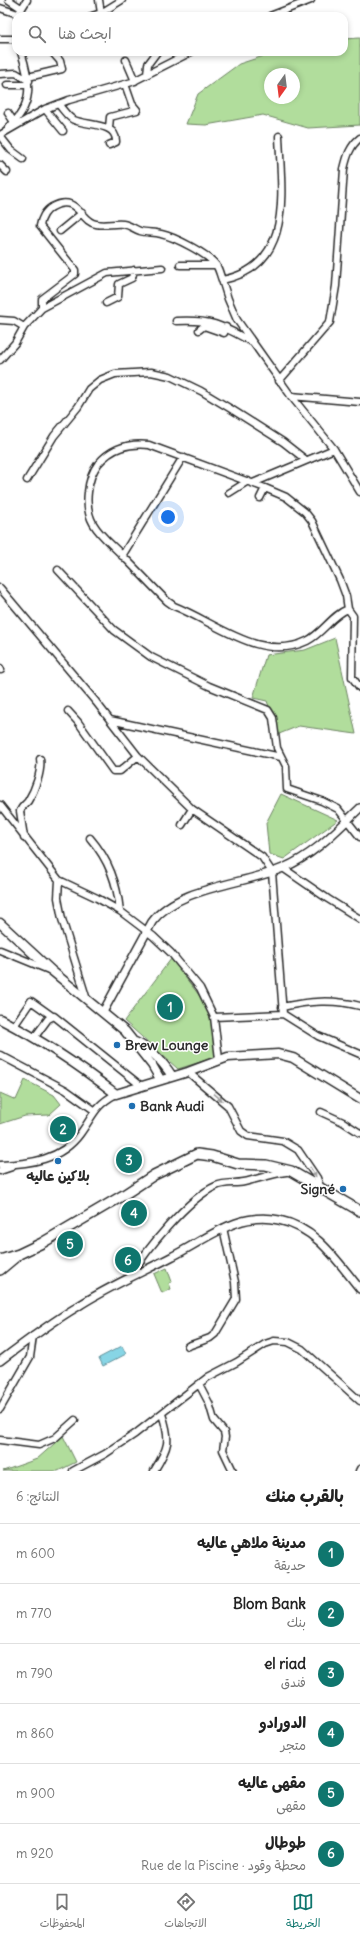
<!DOCTYPE html>
<html lang="ar">
<meta charset="utf-8">
<style>
body{margin:0;font-family:Delius,"Playpen Sans Arabic",sans-serif;background:#f6f6f6;color:#222;direction:rtl}
.compass{position:absolute;left:264px;top:68px;width:36px;height:36px;border-radius:50%;background:#fff;box-shadow:0 2px 6px #0003;rotate:194deg}
.you{position:absolute;left:168px;top:517px;width:14px;height:14px;margin:-10px;border:3px solid #fff;border-radius:50%;background:#1a73e8;box-shadow:0 0 0 6px #1a73e833}
.badge{display:grid;place-items:center;width:26px;height:26px;border-radius:50%;background:#0f766e;color:#fff;font-size:13px;font-weight:700}
.pin{position:absolute;translate:-50% -50%;border:2px solid #fff;box-shadow:0 1px 4px #0006}
.list{margin:0;padding:0;list-style:none}
h2{display:flex;justify-content:space-between;align-items:center;height:52px;margin:0;padding:0 16px;font-size:17px}
h2 small{font-size:13px;font-weight:400;color:#767676}
.list li{display:grid;grid-template-columns:26px 1fr auto;gap:12px;align-items:center;box-sizing:border-box;height:60px;padding:0 16px;border-top:1px solid #e0e0e0}
.list b{display:block;font-size:15px;white-space:nowrap}
.list p{margin:0;font-size:13px;white-space:nowrap;color:#767676}
.list em{font-size:13px;font-style:normal;color:#767676}
.icon{flex:none;width:22px;height:22px;fill:none;stroke:currentColor;stroke-width:2;stroke-linecap:round;stroke-linejoin:round}
.map{position:relative;flex:none;width:360px;height:1471px;overflow:hidden;direction:ltr}
.search{position:absolute;background:#fff;box-shadow:0 2px 6px #0003;left:12px;right:12px;top:12px;height:44px;display:flex;align-items:center;gap:10px;box-sizing:border-box;padding:0 14px;border-radius:12px;color:#767676;font-size:15px}
.sheet{height:412px;background:#fff}
nav{display:flex;justify-content:space-around;align-items:center;box-sizing:border-box;height:56px;border-top:1px solid #e0e0e0;background:#fff;font-size:11px;color:#767676}
nav a{display:grid;justify-items:center;gap:2px}
nav .on{color:#0f766e}
.map>svg:first-child{display:block}
.green{fill:#b1dd9c;stroke:#6e8464;fill-rule:evenodd}
.water{fill:#87d5e5;stroke:#62919b}
.lines{fill:none;stroke-linecap:round;stroke-linejoin:round}
.minor-casing{stroke:#2b2b2b;stroke-width:9}
.tertiary-casing{stroke:#2b2b2b;stroke-width:10}
.secondary-casing{stroke:#2b2b2b;stroke-width:11}
.primary-casing{stroke:#2b2b2b;stroke-width:12}
.minor{stroke:#fff;stroke-width:6}
.tertiary{stroke:#fff;stroke-width:7}
.secondary{stroke:#fff;stroke-width:8}
.primary{stroke:#fff;stroke-width:9}
.oneway{fill:#a0a0a0}
.poi-dot{fill:#1f6fb2;stroke:#fff;stroke-width:1.5}
.labels{text-anchor:middle;stroke-width:3;stroke-linejoin:round;paint-order:stroke}
.poi-label{font-size:14px;font-weight:bold;fill:#2b2b2b;stroke:#fff;text-anchor:start}
</style>
<div class="map">
<svg width="360" height="1471" viewBox="0 0 360 1471">
<rect width="100%" height="100%" fill="#fff"/>
<filter id="ink" filterUnits="userSpaceOnUse"><feTurbulence type="fractalNoise" baseFrequency=".025" numOctaves="2"/><feDisplacementMap in="SourceGraphic" scale="8" xChannelSelector="R" yChannelSelector="G"/><feConvolveMatrix kernelMatrix="1 2 1 2 8 2 1 2 1" color-interpolation-filters="sRGB"/></filter>
<g filter="url(#ink)">
<path class="green" d="M360 38V125L308 128 263 115 206 125 186 124 198 94 239 64 276 52H344V39ZM270 74H294V98H270Z
M335 638 356 734 299 726 279 734 267 701 253 698 266 655 305 650Z
M281 794 338 820 284 859 269 854 266 823Z
M171 959 199 995 211 1015 216 1057 178 1069 124 1021Z
M25 1080 54 1095 61 1104 49 1115 25 1116 0 1124V1093L16 1100Z
M167 1268 172 1282 169 1283 171 1289 162 1293 154 1274Z
M63 1436 76 1462 58 1471H3L37 1459Z"/>
<path class="water" d="M122 1346 126 1354 103 1366 99 1358Z"/>
<g class="lines">
<defs>
<path id="minor" d="M9 0 21 8
M99 0 101 13
M0 8 18 14
M17 16 27 0
M92 16 101 13 122 0
M270 16 311 0
M0 39H16
M126 60 135 81
M0 74 16 73 29 81
M147 75 148 64 157 52
M28 77 62 69 60 61 52 52
M7 85H28
M58 104C63 109 68 118 74 120 87 126 117 122 116 142L109 145
M45 109 63 131
M8 113 14 122
M8 128C34 105 31 83 21 52
M109 128 110 117 137 110 132 104 125 84
M0 135 45 109 69 100 132 82 191 52
M0 136 11 150 23 159
M279 136C281 191 295 266 222 280L228 299 237 320 291 396 334 449 360 492
M0 165 7 172
M60 231 82 213
M180 265H216
M106 303 118 297 119 284 132 278 134 270
M42 308V299L75 274V270L40 226C41 219 45 211 52 207 78 193 80 222 96 224 105 226 114 223 123 224 130 225 134 229 140 231 147 233 155 232 161 234 175 237 208 254 216 265 219 269 220 275 222 280
M0 320 14 321 24 327 15 343 0 360
M176 321C211 319 221 325 250 341
M24 327 42 308 107 273 162 268
M199 330 204 326 224 333 226 327
M279 381 330 322 336 286 344 169C347 156 350 146 360 138
M291 396 360 402
M27 480 54 436 78 407 89 389 100 380 115 374 151 372 170 376 201 391 231 409 283 442 306 460
M253 483 334 449
M229 493 248 481
M260 498 265 488
M122 556 183 457
M58 570 114 630 151 657 209 686 268 710 273 718 277 748 286 766 287 789 322 801 338 809 360 837
M0 588 96 702 138 756 192 809 262 857 272 872 283 1014
M348 609C332 615 323 633 307 641 261 663 215 622 174 606L167 601C152 586 137 570 122 555 102 535 84 524 88 492 89 482 92 472 98 464 112 447 129 443 149 445L265 488 286 497 305 512 312 521 340 580 346 596 348 609 353 616 352 677 360 688
M0 668 1 670
M68 711 78 722 113 771H120L138 756
M110 720 281 757
M0 805 59 880 97 898 120 911 153 936 171 953 200 988 214 1017
M182 825 192 809
M24 837 20 811C22 806 25 805 28 801 35 790 42 771 40 759
M90 838C109 860 117 883 120 911
M283 868 328 899 360 919
M59 880 58 898 62 919 87 1000
M0 950 49 970
M282 1007C309 1001 333 999 360 1006
M14 1026 31 1001 52 1016
M34 1038 48 1019 54 1016 140 1085
M0 1055 66 1090 94 1110
M219 1059 214 1017 283 1014 318 1036 360 1054
M188 1072 228 1106 241 1131 248 1136 283 1141 298 1150 317 1178 321 1189
M321 1112 343 1122 360 1133
M0 1165C30 1164 61 1160 80 1134 94 1115 94 1106 116 1094
M0 1171 12 1167
M130 1277C145 1251 188 1198 216 1186 225 1182 235 1184 244 1182 258 1179 271 1174 286 1172
M188 1346 210 1338 215 1334 236 1299 235 1282 223 1228
M199 1384 209 1403 214 1420 224 1432 225 1437 223 1450 233 1471
M0 1409 30 1357 33 1336
M0 1440 39 1445 55 1438 75 1420
M73 1471 105 1454 135 1434 208 1377 237 1362 265 1344 274 1341 288 1342 302 1349 360 1401
M154 1471C169 1447 171 1441 162 1414
M359 1471 360 1469"/>
<path id="tertiary" d="M103 1012 152 922C179 886 243 885 283 868 314 855 336 831 360 808
M0 1361C25 1342 50 1323 77 1307 107 1287 141 1273 173 1256 207 1239 238 1211 279 1220 317 1228 337 1261 360 1289"/>
<path id="secondary" d="M0 923 52 971 125 1031 152 1065 160 1079
M0 1019C41 1040 80 1066 116 1094L188 1072 228 1057 278 1054 293 1058 360 1099
M135 1042C151 1049 163 1062 172 1076"/>
<path id="primary" d="M0 1260 19 1254 42 1243 122 1196 154 1175 197 1154 212 1156 238 1164 266 1165 291 1171 360 1211
M0 1270 18 1255"/>
</defs>
<use href="#minor" class="minor-casing"/>
<use href="#tertiary" class="tertiary-casing"/>
<use href="#secondary" class="secondary-casing"/>
<use href="#primary" class="primary-casing"/>
<use href="#minor" class="minor"/>
<use href="#tertiary" class="tertiary"/>
<use href="#secondary" class="secondary"/>
<use href="#primary" class="primary"/>
</g>
<defs><path id="oneway-solid" d="M-6-.8H1V-3.2L6.5 0L1 3.2V.8H-6Z"/></defs>
<g class="oneway">
<use href="#oneway-solid" transform="translate(218 1097) rotate(40)"/>
<use href="#oneway-solid" transform="translate(313 1172) rotate(58)"/>
</g>
</g>
<g class="poi-dot">
<circle cx="117" cy="1045" r="4"/>
<circle cx="132" cy="1106" r="4"/>
<circle cx="58" cy="1161" r="4"/>
<circle cx="343" cy="1189" r="4"/>
</g>
<g class="labels">
<g class="poi-label">
<text x="125" y="1050">Brew Lounge</text>
<text x="140" y="1111">Bank Audi</text>
<text x="58" y="1181" text-anchor="middle">بلاكين عاليه</text>
<text x="335" y="1194" text-anchor="end">Signé</text>
</g>
</g>
</svg>
<svg class="compass" viewBox="-18 -18 36 36"><path d="M0-13l5 13h-10z" fill="#e53935"/><path d="M0 13l5-13h-10z" fill="#767676"/></svg>
<div class="you"></div>
<div class="pin badge" style="left:170px;top:1007px">1</div>
<div class="pin badge" style="left:63px;top:1129px">2</div>
<div class="pin badge" style="left:129px;top:1160px">3</div>
<div class="pin badge" style="left:134px;top:1213px">4</div>
<div class="pin badge" style="left:70px;top:1244px">5</div>
<div class="pin badge" style="left:128px;top:1260px">6</div>
<div class="search"><svg class="icon" aria-label="search" viewBox="0 0 24 24"><circle cx="10" cy="10" r="6"/><path d="M15 15l6 6"/></svg>ابحث هنا</div>
</div>
<section class="sheet">
<h2>بالقرب منك<small>النتائج: 6</small></h2>
<ul class="list">
<li><span class="badge">1</span><div><b>مدينة ملاهي عاليه</b><p>حديقة</p></div><em>600 m</em></li>
<li><span class="badge">2</span><div><b>Blom Bank</b><p>بنك</p></div><em>770 m</em></li>
<li><span class="badge">3</span><div><b>el riad</b><p>فندق</p></div><em>790 m</em></li>
<li><span class="badge">4</span><div><b>الدورادو</b><p>متجر</p></div><em>860 m</em></li>
<li><span class="badge">5</span><div><b>مقهى عاليه</b><p>مقهى</p></div><em>900 m</em></li>
<li><span class="badge">6</span><div><b>طوطال</b><p>محطة وقود · Rue de la Piscine</p></div><em>920 m</em></li>
</ul>
</section>
<nav>
<a class="on"><svg class="icon" aria-label="map" viewBox="0 0 24 24"><path d="M3 6l6-2 6 2 6-2v14l-6 2-6-2-6 2zM9 4v14M15 6v14"/></svg>الخريطة</a>
<a><svg class="icon" aria-label="directions" viewBox="0 0 24 24"><path d="M12 3l9 9-9 9-9-9zM9 14v-3h6M13 9l2 2-2 2"/></svg>الاتجاهات</a>
<a><svg class="icon" aria-label="saved" viewBox="0 0 24 24"><path d="M7 4h10v16l-5-4-5 4z"/></svg>المحفوظات</a>
</nav>
